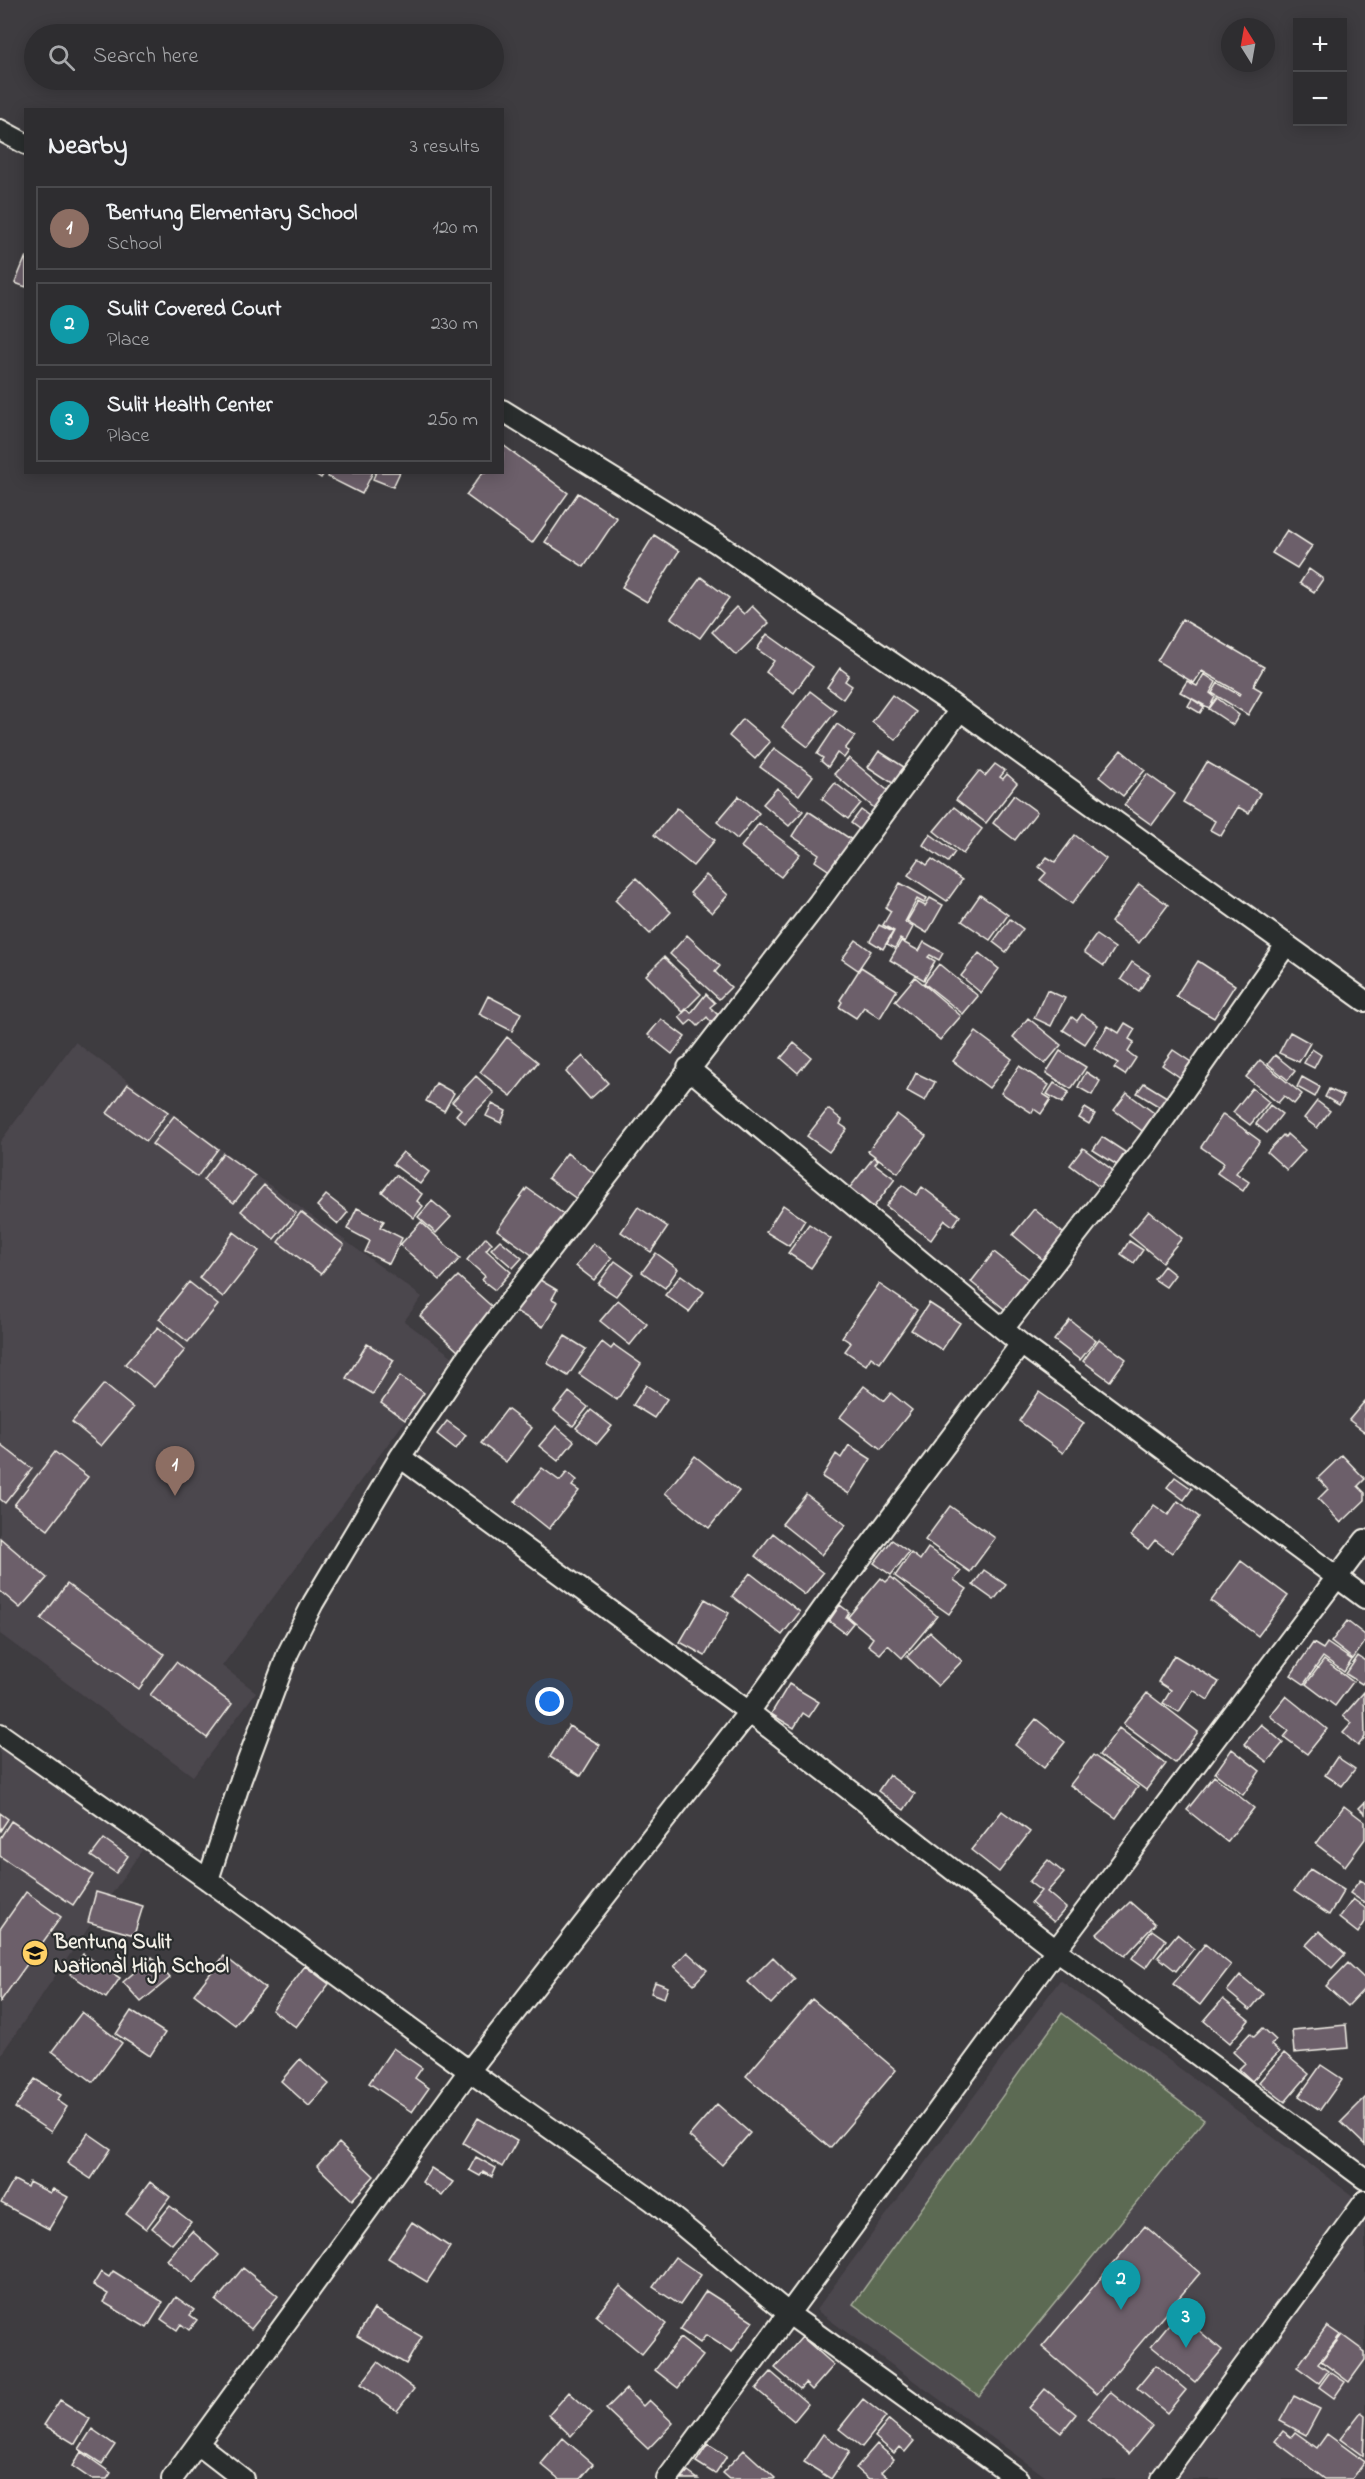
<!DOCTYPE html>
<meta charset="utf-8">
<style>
body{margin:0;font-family:"Indie Flower",sans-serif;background:#363538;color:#f1f3f6}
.controls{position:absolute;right:18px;top:18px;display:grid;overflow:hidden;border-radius:0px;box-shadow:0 3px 15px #0003}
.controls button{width:54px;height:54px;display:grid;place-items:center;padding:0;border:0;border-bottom:2px solid #49494c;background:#2e2d30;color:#f1f3f6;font:30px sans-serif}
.compass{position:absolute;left:1221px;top:18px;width:54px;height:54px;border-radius:50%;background:#2e2d30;box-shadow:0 3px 15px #0003;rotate:349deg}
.you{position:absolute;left:550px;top:1702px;width:21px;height:21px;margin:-15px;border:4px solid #fff;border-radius:50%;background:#1a73e8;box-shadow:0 0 0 9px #1a73e833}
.badge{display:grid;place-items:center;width:39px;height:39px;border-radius:50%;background:#8abfa5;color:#fff;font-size:20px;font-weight:700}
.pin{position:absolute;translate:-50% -50px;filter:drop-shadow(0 2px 3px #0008)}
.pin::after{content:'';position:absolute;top:32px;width:21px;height:18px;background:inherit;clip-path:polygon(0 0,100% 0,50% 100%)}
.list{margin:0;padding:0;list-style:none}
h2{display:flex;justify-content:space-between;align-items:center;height:78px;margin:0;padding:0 24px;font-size:26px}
h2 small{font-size:20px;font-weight:400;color:#a7a8ab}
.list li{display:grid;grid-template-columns:39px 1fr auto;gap:18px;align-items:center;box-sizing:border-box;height:84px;margin:0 12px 12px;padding:0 12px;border:2px solid #49494c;border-radius:0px}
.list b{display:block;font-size:22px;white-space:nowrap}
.list p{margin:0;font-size:20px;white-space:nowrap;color:#a7a8ab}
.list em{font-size:20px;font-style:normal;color:#a7a8ab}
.icon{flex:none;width:33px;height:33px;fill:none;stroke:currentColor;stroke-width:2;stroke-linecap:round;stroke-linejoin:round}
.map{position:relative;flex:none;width:1365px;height:2479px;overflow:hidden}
.search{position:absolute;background:#2e2d30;box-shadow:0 3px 15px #0003;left:24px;top:24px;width:480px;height:66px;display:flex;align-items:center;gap:15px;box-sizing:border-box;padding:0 21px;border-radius:33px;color:#a7a8ab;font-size:22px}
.panel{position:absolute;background:#2e2d30;box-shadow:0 3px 15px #0003;left:24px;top:108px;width:480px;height:366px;border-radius:0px}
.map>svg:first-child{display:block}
.built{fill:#4c464d}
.green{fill:#5b6a52;stroke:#a8ae9d;stroke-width:1.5}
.building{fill:#6c5e6a;stroke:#f4f1e8;stroke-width:1.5}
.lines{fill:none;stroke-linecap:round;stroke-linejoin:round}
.minor-casing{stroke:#f4f1e8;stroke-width:24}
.minor{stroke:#2a2d2e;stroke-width:20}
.labels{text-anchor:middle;stroke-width:4.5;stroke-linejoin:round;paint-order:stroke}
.poi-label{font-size:21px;font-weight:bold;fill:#f4f1e8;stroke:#2a2d2e;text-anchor:start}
</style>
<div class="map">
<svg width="1365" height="2479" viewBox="0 0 1365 2479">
<rect width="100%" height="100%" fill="#3e3c40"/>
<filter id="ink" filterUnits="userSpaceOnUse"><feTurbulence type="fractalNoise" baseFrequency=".0167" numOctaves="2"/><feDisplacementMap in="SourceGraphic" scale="12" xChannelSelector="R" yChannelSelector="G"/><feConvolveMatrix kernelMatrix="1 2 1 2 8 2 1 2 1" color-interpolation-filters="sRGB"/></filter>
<g filter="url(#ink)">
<path class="built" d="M75 1042 422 1297 404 1321 453 1357 222 1666 256 1692 193 1776 0 1634V1142Z
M0 1743 142 1850 0 2056Z
M1060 1980 1365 2205V2479H1049L816 2310Z"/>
<path class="green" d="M1062 2013 1204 2120 979 2396 853 2304Z"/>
<path class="building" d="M26 256V287L15 283Z
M503 445 568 493 532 543 466 495 483 472H502Z
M312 472H325L321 478Z
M330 472H373L362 494 328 477Z
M376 472H400L393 487 373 479Z
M578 493 617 518 584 567 545 542Z
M1287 530 1312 546 1297 568 1272 553Z
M654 535 679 551 647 602 622 587Z
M1309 569 1323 579 1314 592 1300 583Z
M701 577 729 598 700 638 671 618Z
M752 606 769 623 736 655 712 632 736 607 744 614Z
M1182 619 1264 667 1253 686 1262 691 1248 715 1212 693 1218 683 1239 695 1240 693 1202 671 1194 683 1157 661Z
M767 634 813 667 794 693 766 672 774 661 757 649Z
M840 668 849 675 845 681 852 686 843 699 827 687Z
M1204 674 1216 682 1210 693 1215 697 1209 708 1180 692 1187 681 1197 686Z
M810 691 836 711 808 747 782 727Z
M892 695 916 712 896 740 872 722Z
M1217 698 1239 715 1233 725 1209 709Z
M1192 699 1204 707 1200 713 1188 706Z
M743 719 770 742 755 759 729 736Z
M837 724 855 736 845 749 849 751 844 758 837 753 828 767 821 761 823 758 817 754Z
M774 748 813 776 799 795 760 767Z
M1121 750 1145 770 1123 796 1099 777Z
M879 751 904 767 900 772 908 778 900 788 868 767Z
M849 758 893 795 879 812 834 774Z
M1207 762 1260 793 1249 813 1238 807 1221 836 1210 830 1215 821 1183 802Z
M995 764 1005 771 1000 777 1003 779 1007 774 1017 783 986 823 956 800 979 771 985 776Z
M1147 774 1175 794 1152 825 1124 805Z
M835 783 861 803 848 819 822 799Z
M777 788 803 811 789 826 763 804Z
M1014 795 1037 812 1015 840 993 823Z
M739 796 759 813 737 839 717 822Z
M954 807 982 829 963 854 934 831Z
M677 808 715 840 693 866 654 835Z
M861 810 873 819 863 832 851 823Z
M808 811 855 842 834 874 815 861 819 854 792 836Z
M759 823 800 854 781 877 741 847Z
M930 834 955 852 948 862 923 845Z
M1075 835 1106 859 1072 904 1040 880 1046 873 1039 867 1047 857 1055 862Z
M919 859 927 865 932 859 962 880 947 901 908 875Z
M706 875 728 895 712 913 690 893Z
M636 878 671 912 650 934 615 900Z
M900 883 927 898 924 903 917 899 905 922 913 927 905 942 900 939 895 948 887 944 894 931 883 925 891 911 886 908Z
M1139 884 1168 905 1139 943 1111 922Z
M980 895 1008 915 990 940 962 921Z
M930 898 943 905 927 933 907 921 918 902 925 906Z
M1010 919 1023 929 1006 952 993 942Z
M879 925 893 932 883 949 870 941Z
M687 935 720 966 715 972 731 987 719 999 670 954Z
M1096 935 1115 948 1104 966 1084 952Z
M856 940 871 951 858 970 842 959Z
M901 941 919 951 924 942 943 953 939 960 930 955 928 957 935 961 924 980 890 960Z
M979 953 999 969 981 993 961 976Z
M664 957 701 994 683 1012 646 975Z
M1198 961 1235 985 1214 1018 1176 996Z
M1132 962 1150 974 1139 991 1121 979Z
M939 964 978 996 963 1014 924 983Z
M861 967 897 990 880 1018 864 1007 856 1018 839 1007 842 1002 840 1000Z
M915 977 961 1016 940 1040 895 1001Z
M1047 990 1065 998 1051 1026 1034 1018Z
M706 994 715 1003 710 1007 718 1015 711 1022 707 1017 698 1026 692 1020 686 1025 679 1017 687 1009 691 1013Z
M488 996 521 1013 512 1031 479 1014Z
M1082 1014 1098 1025 1085 1044 1063 1030 1072 1017 1077 1021Z
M1028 1018 1061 1045 1045 1064 1013 1037Z
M661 1019 685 1037 672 1054 648 1035Z
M1125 1023 1135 1029 1129 1039 1134 1042 1128 1052 1136 1058 1125 1075 1114 1068 1118 1063 1094 1048 1108 1026 1119 1033Z
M976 1032 1012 1059 989 1088 953 1061Z
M1290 1032 1310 1043 1299 1062 1279 1053Z
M507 1037 538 1062 511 1096 480 1072Z
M794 1043 811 1057 798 1073 781 1058Z
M1312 1049 1321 1055 1314 1068 1304 1063Z
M1173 1050 1191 1062 1181 1078 1162 1065Z
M1060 1051 1086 1067 1071 1089 1046 1073Z
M1275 1055 1295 1071 1288 1080 1268 1064Z
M583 1056 608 1083 590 1099 566 1072Z
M1260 1060 1302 1094 1294 1104 1284 1096 1278 1103 1246 1077Z
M1019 1066 1049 1085 1043 1094 1051 1099 1041 1114 1034 1109 1032 1113 1001 1093Z
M1086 1072 1100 1081 1092 1095 1078 1087Z
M916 1073 935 1082 925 1101 907 1091Z
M476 1076 494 1093 465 1123 456 1115 461 1109 452 1102Z
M1302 1077 1320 1087 1315 1097 1297 1087Z
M436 1083 454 1093 444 1111 426 1101Z
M1054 1083 1069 1092 1062 1103 1047 1094Z
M1144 1083 1170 1099 1163 1109 1137 1093Z
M128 1084 168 1112 146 1141 107 1113Z
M1252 1088 1269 1102 1250 1125 1233 1112Z
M1329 1089 1344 1096 1339 1105 1325 1097Z
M1127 1093 1158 1116 1145 1133 1114 1110Z
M1317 1101 1330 1111 1317 1128 1304 1118Z
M492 1104 506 1111 501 1123 486 1116Z
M1270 1105 1282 1114 1267 1133 1256 1124Z
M1085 1108 1095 1114 1089 1124 1079 1118Z
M828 1109 842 1120 840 1124 847 1129 829 1152 807 1136Z
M897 1114 926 1136 898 1173 868 1151Z
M1223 1114 1260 1141 1236 1173 1249 1182 1243 1191 1217 1173 1224 1163 1201 1147Z
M174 1116 218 1149 197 1177 152 1144Z
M1287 1134 1305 1150 1287 1170 1267 1152 1283 1135 1285 1137Z
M1102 1137 1125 1152 1117 1165 1093 1150Z
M1083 1148 1115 1172 1102 1189 1070 1165Z
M403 1152 429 1172 420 1184 393 1164Z
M223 1153 255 1176 234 1203 203 1180Z
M567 1153 599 1177 581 1202 548 1178Z
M874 1157 878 1160 875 1164 895 1179 873 1208 859 1197 843 1196Z
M396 1175 422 1194 417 1201 423 1206 414 1218 382 1192Z
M264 1185 296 1213 274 1239 241 1211Z
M902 1185 916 1195 922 1187 960 1216 953 1226 945 1220 931 1240 886 1206Z
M527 1188 566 1216 536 1258 497 1230Z
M326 1195 348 1212 338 1224 317 1206Z
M432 1201 451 1217 436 1233 418 1217Z
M783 1205 805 1220 789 1246 766 1232Z
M638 1207 668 1227 651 1252 621 1232Z
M357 1208 384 1221 380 1227 402 1238 389 1264 365 1252 370 1241 347 1229Z
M1034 1209 1069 1238 1048 1264 1013 1235Z
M1149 1211 1182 1238 1162 1262 1129 1235Z
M301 1212 344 1245 321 1274 278 1242Z
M421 1222 460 1258 440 1280 400 1245Z
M809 1224 831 1239 811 1268 788 1253Z
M234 1232 259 1251 223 1297 199 1278Z
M486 1237 492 1243 486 1250 511 1272 495 1290 482 1280 485 1276 467 1260Z
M500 1240 522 1258 513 1268 491 1249Z
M1129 1241 1143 1250 1134 1263 1121 1254Z
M593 1243 612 1258 594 1280 576 1266Z
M994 1252 1032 1282 1008 1312 971 1282Z
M656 1253 678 1269 665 1288 642 1272Z
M615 1261 633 1274 616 1296 598 1284Z
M1164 1266 1175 1275 1166 1287 1154 1279Z
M681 1275 704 1292 689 1312 665 1295Z
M458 1276 498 1312 459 1352 420 1316Z
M535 1277 557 1290 552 1299 558 1302 543 1327 512 1309Z
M189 1282 218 1305 188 1342 159 1319Z
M879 1284 917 1310 880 1363 871 1357 866 1365 845 1351 851 1343 842 1337Z
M618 1300 647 1324 630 1345 600 1321Z
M929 1303 960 1323 942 1350 911 1330Z
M1070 1320 1096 1340 1080 1360 1054 1340Z
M158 1327 185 1350 154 1387 125 1364Z
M565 1336 586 1349 568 1376 547 1363Z
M1099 1339 1126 1359 1110 1381 1083 1361Z
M602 1342 611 1349 614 1345 641 1364 617 1400 579 1374Z
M367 1344 394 1360 373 1394 346 1378Z
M400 1376 424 1393 405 1420 381 1403Z
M104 1384 133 1408 101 1446 72 1422Z
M646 1385 667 1399 654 1418 633 1405Z
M864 1386 884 1401 891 1393 912 1410 881 1449 840 1417Z
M569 1392 588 1407 573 1426 554 1411Z
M1039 1392 1084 1423 1063 1453 1019 1421Z
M1365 1401V1432L1349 1420Z
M507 1409 532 1428 506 1462 481 1443Z
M591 1410 612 1426 597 1444 576 1428Z
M447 1421 466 1435 456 1449 437 1434Z
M556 1426 574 1441 558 1461 539 1446Z
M0 1444 32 1469 5 1503 0 1499Z
M849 1445 871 1459 849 1494 822 1477 836 1454 841 1458Z
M55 1452 88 1477 48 1530 14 1505Z
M1342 1455 1365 1479 1358 1486 1365 1493V1500L1341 1523 1318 1499 1328 1489 1318 1478Z
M695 1456 739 1491 709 1528 665 1493Z
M542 1468 560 1481 567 1472 577 1480 572 1486 579 1491 549 1529 515 1502Z
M1175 1477 1192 1489 1184 1500 1167 1487Z
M806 1494 846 1525 821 1555 782 1524Z
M1178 1501 1199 1517 1172 1553 1155 1540 1148 1549 1131 1536 1154 1505 1168 1515Z
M950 1506 995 1538 970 1572 925 1540Z
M773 1533 823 1573 805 1595 755 1556Z
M0 1538 47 1578 20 1608 0 1591Z
M892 1540 909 1552 891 1575 874 1563Z
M928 1548 961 1571 954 1580 967 1589 949 1614 895 1576 911 1553 920 1560Z
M1241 1561 1288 1596 1258 1636 1211 1601Z
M984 1570 1006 1585 994 1600 973 1585Z
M750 1573 800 1612 782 1635 732 1596Z
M891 1577 937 1616 902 1658 888 1645 880 1654 868 1645 873 1638 848 1617 881 1578 886 1582Z
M67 1584 164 1654 139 1689 41 1619Z
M705 1599 729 1613 705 1656 680 1642Z
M840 1605 849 1612 846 1617 853 1623 845 1633 829 1621Z
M1347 1621 1365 1635V1642L1353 1659 1331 1642Z
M930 1632 962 1661 938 1686 907 1657Z
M1313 1643 1323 1649 1327 1643 1352 1660 1344 1672 1323 1657 1304 1684 1291 1675Z
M1174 1655 1219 1682 1208 1700 1193 1690 1179 1712 1163 1703 1171 1690 1158 1682Z
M1358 1656 1365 1661V1680L1362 1684 1346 1674Z
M1324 1660 1353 1682 1335 1706 1306 1684Z
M176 1662 232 1704 207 1738 150 1695Z
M789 1684 819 1702 809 1717 803 1713 794 1728 771 1714Z
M1364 1692 1365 1737 1358 1746 1343 1733 1352 1723 1343 1716Z
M1147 1693 1198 1732 1175 1763 1123 1724Z
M1286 1696 1327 1729 1307 1754 1284 1737 1289 1731 1270 1716Z
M1036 1719 1065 1742 1044 1768 1015 1745Z
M1261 1724 1283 1743 1267 1762 1244 1744Z
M569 1726 600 1745 581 1776 550 1757Z
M1119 1728 1166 1764 1146 1790 1099 1755Z
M1232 1749 1260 1771 1243 1795 1215 1773Z
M1093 1755 1138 1787 1116 1818 1070 1785Z
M1337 1757 1355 1769 1342 1786 1325 1775Z
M889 1775 915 1794 904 1810 878 1791Z
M1214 1776 1254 1808 1227 1842 1187 1810Z
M1365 1802V1814L1359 1808Z
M1344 1806 1365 1822V1839L1345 1866 1316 1844Z
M1002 1811 1030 1832 999 1872 971 1850Z
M0 1813 8 1819 0 1831Z
M11 1821 93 1875 73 1905 0 1856V1838Z
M104 1839 128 1856 116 1873 91 1856Z
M1048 1860 1064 1873 1047 1892 1066 1908 1054 1922 1031 1903 1041 1891 1029 1882Z
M1310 1869 1344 1890 1329 1915 1294 1891Z
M1360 1880 1365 1883V1903L1350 1893Z
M26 1892 61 1917 0 2002V1929Z
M96 1892 143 1906 134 1935 88 1922Z
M1353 1899 1365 1908V1922L1358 1933 1339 1918Z
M1130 1902 1155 1924 1125 1956 1097 1934Z
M1152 1930 1166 1940 1146 1968 1132 1958Z
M1319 1931 1345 1954 1332 1968 1306 1945Z
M1177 1934 1194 1948 1176 1971 1158 1957Z
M1205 1944 1231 1965 1200 2005 1173 1984Z
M687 1952 707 1970 694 1984 674 1966Z
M83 1954 120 1978 106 1998 70 1974Z
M224 1956 265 1988 235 2025 194 1994Z
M152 1957 170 1978 141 2002 123 1982Z
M773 1957 795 1979 771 2004 748 1982Z
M1348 1963 1365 1979V1988L1348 2006 1326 1986Z
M305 1966 329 1984 296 2027 272 2010Z
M1240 1975 1263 1994 1250 2010 1227 1991Z
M655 1982 668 1987 664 1998 651 1993Z
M812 1999 896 2070 830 2148 746 2076Z
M1223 1999 1249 2020 1230 2043 1204 2021Z
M131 2011 165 2033 150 2056 116 2034Z
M82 2012 122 2043 93 2082 52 2051Z
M1346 2025 1348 2048 1294 2053 1292 2030Z
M1263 2028 1276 2040 1271 2045 1279 2052 1252 2081 1239 2069 1245 2063 1233 2052 1250 2033 1254 2037Z
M393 2048 422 2068 415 2078 429 2088 412 2112 369 2083Z
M1284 2053 1309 2074 1285 2102 1259 2082Z
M300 2059 329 2084 309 2106 281 2081Z
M1321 2065 1342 2079 1320 2110 1299 2096Z
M35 2079 61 2095 57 2100 67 2107 51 2132 15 2108Z
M1365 2098V2145L1341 2122Z
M717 2104 750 2133 722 2165 689 2136Z
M478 2118 517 2141 502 2167 463 2143Z
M88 2133 111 2149 91 2179 67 2163Z
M339 2143 374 2176 352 2200 317 2166Z
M476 2157 496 2168 492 2177 483 2172 480 2176 469 2170Z
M431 2168 453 2182 442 2196 422 2182Z
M14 2180 27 2187 29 2182 50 2193 53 2189 68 2197 49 2229 1 2203Z
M150 2182 170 2197 146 2229 126 2214Z
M170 2206 191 2222 172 2244 152 2228Z
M412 2222 450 2247 427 2282 388 2258Z
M1145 2226 1200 2273 1097 2394 1042 2347Z
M192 2231 219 2255 193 2283 167 2260Z
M675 2257 701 2275 680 2305 653 2287Z
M243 2268 278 2296 251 2329 216 2301Z
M113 2271 163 2302 147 2328 103 2302 108 2294 93 2285 101 2272 109 2277Z
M620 2286 666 2324 642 2354 596 2316Z
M706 2291 753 2321 732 2352 706 2335 700 2343 680 2330Z
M176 2297 194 2310 190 2315 197 2320 189 2330 181 2324 177 2330 161 2319Z
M374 2309 422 2337 406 2364 357 2336Z
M1178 2313 1222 2350 1195 2382 1151 2346Z
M1327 2326 1340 2335 1318 2364 1328 2371 1319 2383 1297 2367Z
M1342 2335 1365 2352V2360L1349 2382 1321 2361Z
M802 2337 834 2365 812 2390 805 2383 800 2389 775 2368Z
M680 2338 703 2356 678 2388 655 2370Z
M378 2362 414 2389 397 2411 361 2384Z
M1156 2365 1186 2390 1167 2413 1137 2388Z
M771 2372 808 2404 794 2421 756 2389Z
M1330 2372 1345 2382 1334 2398 1319 2387Z
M626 2389 643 2406 649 2400 673 2423 648 2449 606 2409Z
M1045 2389 1076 2414 1061 2433 1029 2408Z
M569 2392 592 2413 571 2436 549 2415Z
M1110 2392 1152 2426 1129 2454 1087 2419Z
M1294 2396 1320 2409 1306 2435 1280 2421Z
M863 2399 886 2417 862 2447 839 2429Z
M60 2400 90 2419 75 2444 44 2425Z
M1361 2412 1365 2415 1363 2456 1340 2439Z
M889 2420 914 2441 905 2452 899 2447 894 2453 875 2437Z
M92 2429 115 2445 102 2464 79 2449Z
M1283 2431 1291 2437 1295 2432 1317 2448 1327 2434 1365 2462 1352 2479H1325L1275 2441Z
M823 2434 849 2452 831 2479 804 2462Z
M563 2438 593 2464 580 2479H559L541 2464Z
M708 2444 727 2456 715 2474 696 2462Z
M877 2444 894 2459 882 2472 890 2479H869L856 2468Z
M744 2450 775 2478 774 2479H729L722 2473Z
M81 2452 111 2473 107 2479H91L72 2466Z
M688 2472 698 2479H682Z"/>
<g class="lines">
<defs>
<path id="minor" d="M0 130 26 144
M502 410 717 543 942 697 1365 1001
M688 1068 1021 1344 1365 1598
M1003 1329 1146 1145 1286 945
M400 1457 749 1712 1056 1950 1365 2179
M0 1734 208 1880 469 2071 653 2201 789 2314 1018 2479
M208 1880 241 1779 288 1653 313 1603 400 1457 470 1353 819 902 960 710
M199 2445 243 2479
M172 2479 469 2071 749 1712 829 1600 1021 1344
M667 2479 1056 1950 1365 1540
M1161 2479 1365 2201"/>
</defs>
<use href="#minor" class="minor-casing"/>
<use href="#minor" class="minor"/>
</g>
</g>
<defs>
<symbol id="school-disc" viewBox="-11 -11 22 22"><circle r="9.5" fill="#ffd166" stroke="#2a2d2e"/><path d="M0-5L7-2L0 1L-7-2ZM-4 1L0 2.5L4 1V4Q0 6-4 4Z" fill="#111"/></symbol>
</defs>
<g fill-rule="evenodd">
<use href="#school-disc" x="20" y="1938" width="30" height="30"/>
</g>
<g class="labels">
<g class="poi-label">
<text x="54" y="1948">Bentung Sulit<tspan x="54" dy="24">National High School</tspan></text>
</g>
</g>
</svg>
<div class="controls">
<button>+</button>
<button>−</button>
</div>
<svg class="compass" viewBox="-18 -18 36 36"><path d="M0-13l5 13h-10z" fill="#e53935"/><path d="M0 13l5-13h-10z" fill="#a7a8ab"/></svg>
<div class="you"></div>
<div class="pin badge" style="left:175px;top:1496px;background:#8d6e63">1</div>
<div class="pin badge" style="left:1121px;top:2310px;background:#0f9aa8">2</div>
<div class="pin badge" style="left:1186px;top:2348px;background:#0f9aa8">3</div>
<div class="search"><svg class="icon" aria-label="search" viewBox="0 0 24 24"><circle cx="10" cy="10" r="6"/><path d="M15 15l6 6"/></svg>Search here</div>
<section class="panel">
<h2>Nearby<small>3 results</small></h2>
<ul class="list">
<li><span class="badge" style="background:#8d6e63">1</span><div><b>Bentung Elementary School</b><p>School</p></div><em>120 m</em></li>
<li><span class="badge" style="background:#0f9aa8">2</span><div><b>Sulit Covered Court</b><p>Place</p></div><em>230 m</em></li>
<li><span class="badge" style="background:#0f9aa8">3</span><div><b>Sulit Health Center</b><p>Place</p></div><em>250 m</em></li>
</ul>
</section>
</div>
